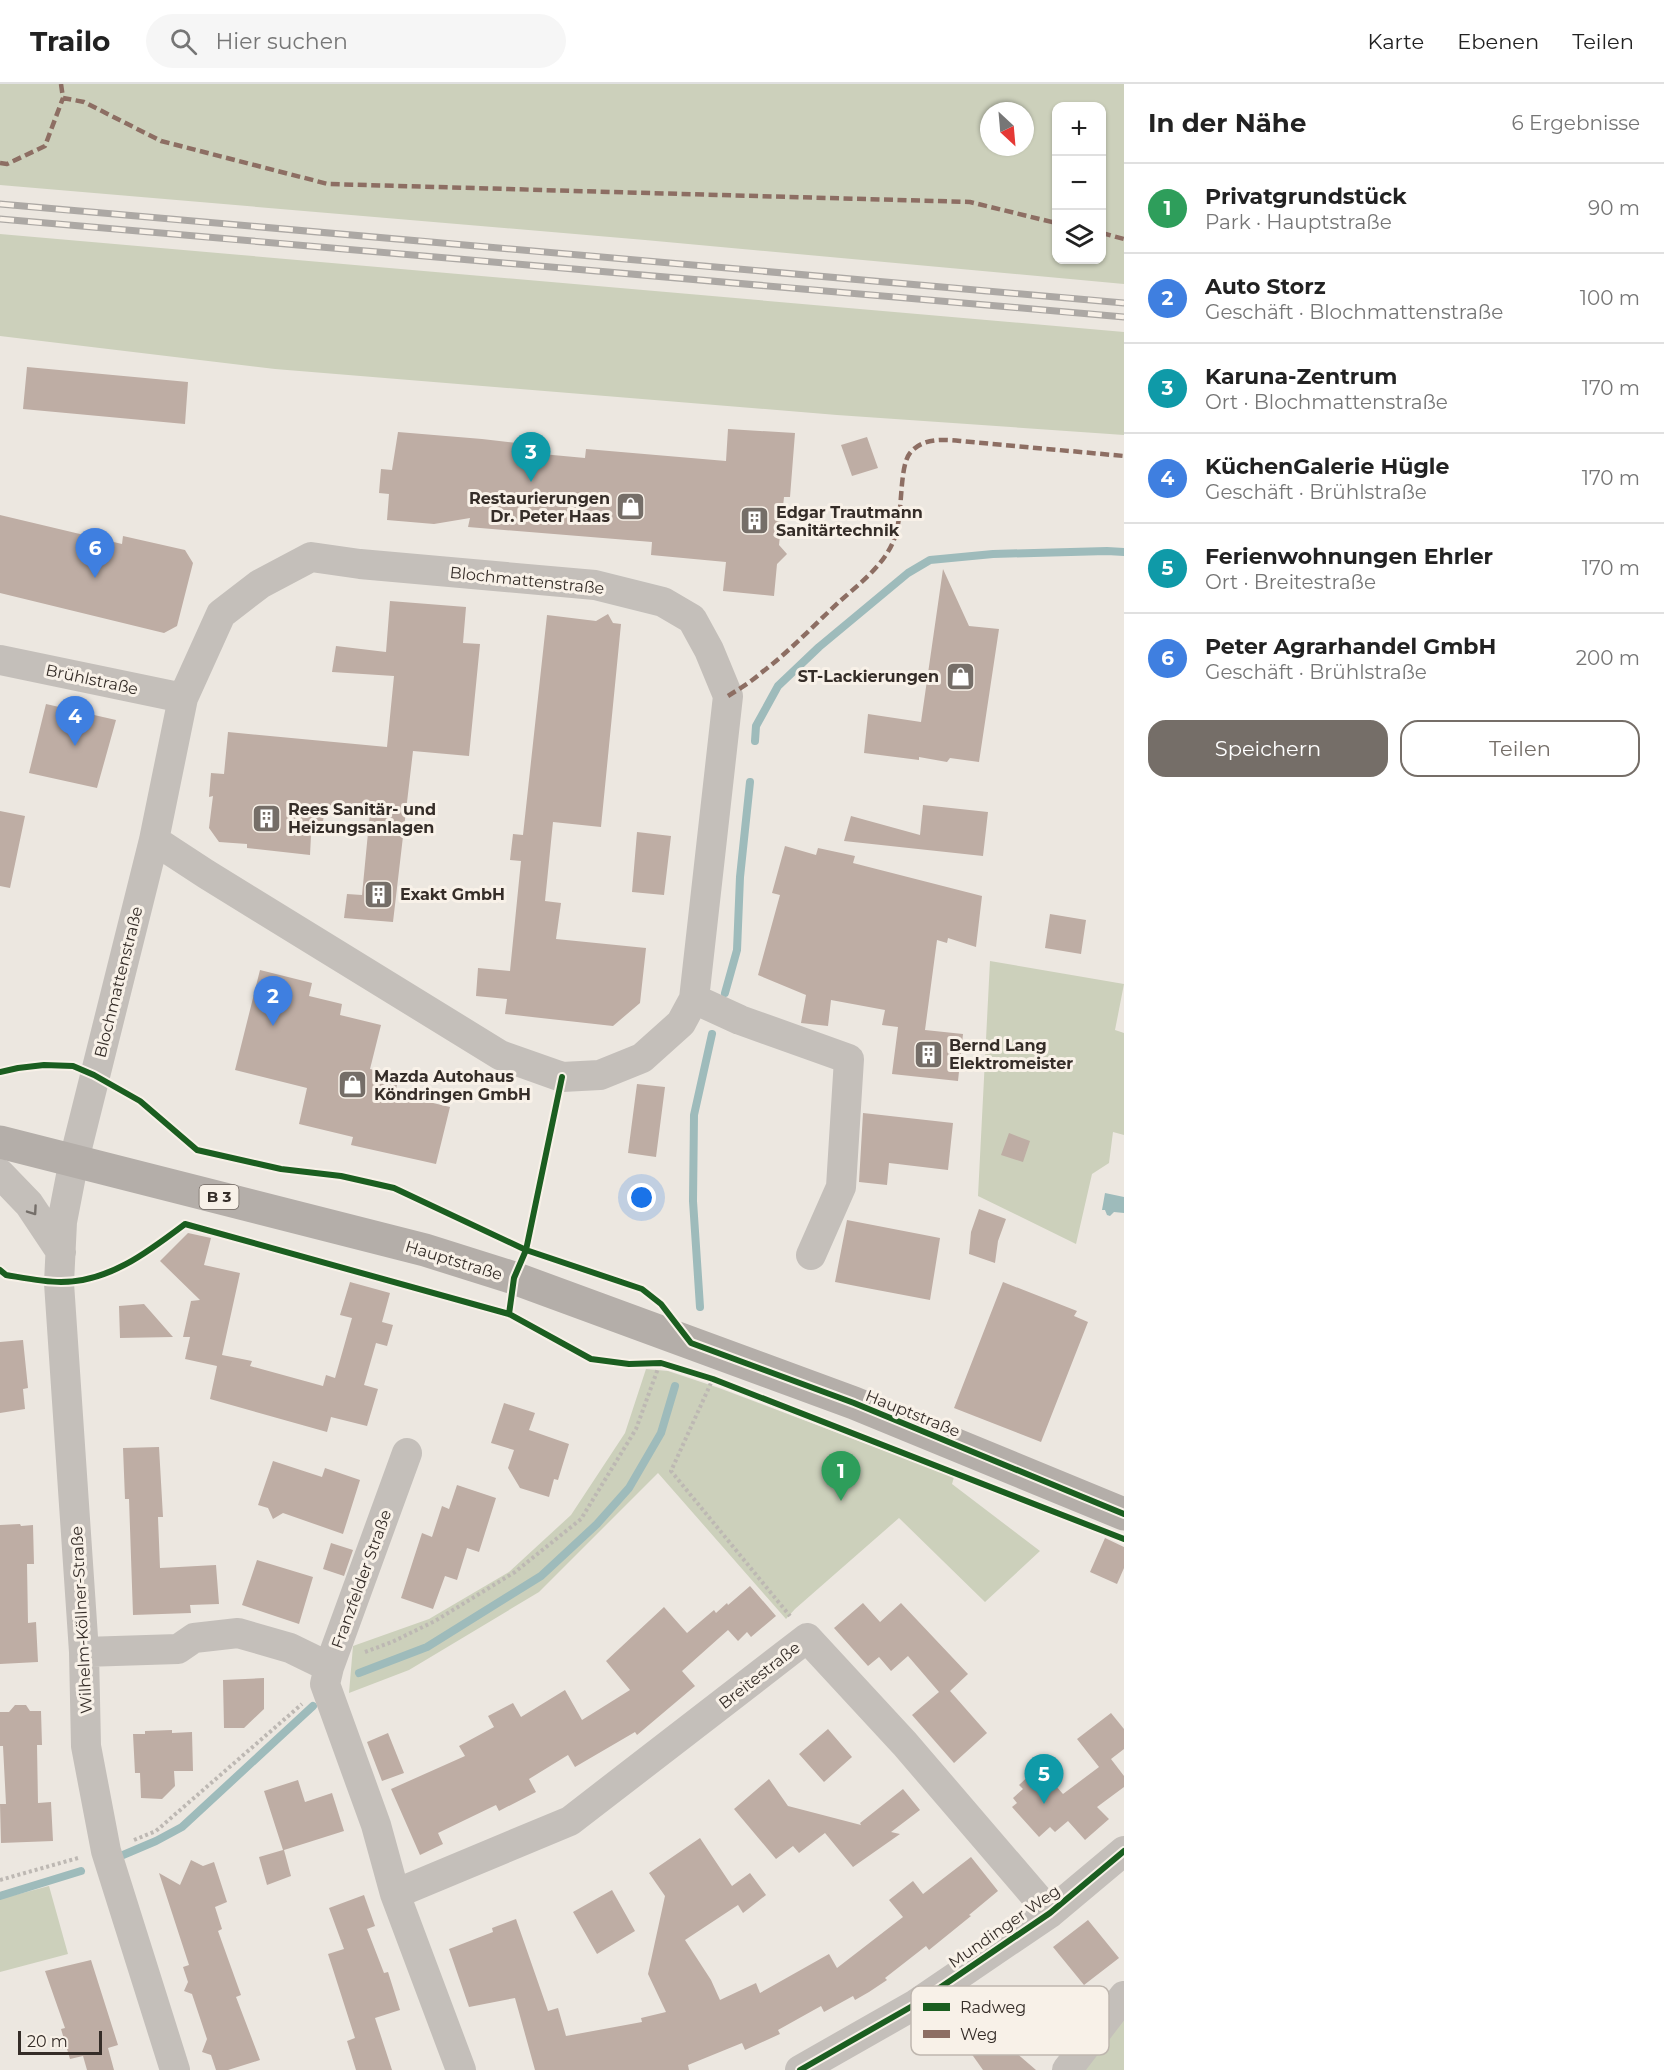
<!DOCTYPE html>
<html lang="de">
<meta charset="utf-8">
<style>
body{margin:0;font-family:Montserrat,sans-serif;background:#f6f6f6;color:#222}
.controls{position:absolute;right:18px;top:18px;display:grid;overflow:hidden;border-radius:12px;box-shadow:0 2px 4px #0004}
.controls button{width:54px;height:54px;display:grid;place-items:center;padding:0;border:0;border-bottom:2px solid #e0e0e0;background:#fff;color:#222;font:30px sans-serif}
.compass{position:absolute;left:980px;top:18px;width:54px;height:54px;border-radius:50%;background:#fff;box-shadow:0 2px 4px #0004;rotate:154deg}
.scale{position:absolute;left:18px;bottom:15px;width:84px;box-sizing:border-box;padding-left:6px;border:3px solid #352d28;border-top:0;font-size:16px;line-height:21px;white-space:nowrap;color:#352d28;-webkit-text-stroke:4px #f8f1e8;paint-order:stroke}
.you{position:absolute;left:642px;top:1114px;width:21px;height:21px;margin:-15px;border:4px solid #fff;border-radius:50%;background:#1a73e8;box-shadow:0 0 0 9px #1a73e833}
.badge{display:grid;place-items:center;width:39px;height:39px;border-radius:50%;background:#756e68;color:#fff;font-size:20px;font-weight:700}
.pin{position:absolute;translate:-50% -50px;filter:drop-shadow(0 2px 3px #0008)}
.pin::after{content:'';position:absolute;top:32px;width:21px;height:18px;background:inherit;clip-path:polygon(0 0,100% 0,50% 100%)}
.list{margin:0;padding:0;list-style:none}
h2{display:flex;justify-content:space-between;align-items:center;height:78px;margin:0;padding:0 24px;font-size:26px}
h2 small{font-size:20px;font-weight:400;color:#767676}
.list li{display:grid;grid-template-columns:39px 1fr auto;gap:18px;align-items:center;box-sizing:border-box;height:90px;padding:0 24px;border-top:2px solid #e0e0e0}
.list b{display:block;font-size:22px;white-space:nowrap}
.list p{margin:0;font-size:20px;white-space:nowrap;color:#767676}
.list em{font-size:20px;font-style:normal;color:#767676}
.actions{display:flex;gap:12px;padding:18px 24px}
.actions a{flex:1;padding:14px 0;border:2px solid #756e68;border-radius:18px;text-align:center;font-size:21px;color:#756e68}
.actions .main{background:#756e68;color:#fff}
.icon{flex:none;width:33px;height:33px;fill:none;stroke:currentColor;stroke-width:2;stroke-linecap:round;stroke-linejoin:round}
.map{position:relative;flex:none;width:1124px;height:1986px;overflow:hidden}
header{display:flex;align-items:center;gap:36px;box-sizing:border-box;height:84px;padding:0 30px;background:#fff;border-bottom:2px solid #e0e0e0}
header strong{font-size:28px}
nav{display:flex;gap:33px;margin-inline-start:auto;font-size:21px}
.search{width:420px;height:54px;background:#f6f6f6;display:flex;align-items:center;gap:15px;box-sizing:border-box;padding:0 21px;border-radius:33px;color:#767676;font-size:22px}
main{display:flex}
aside{flex:1;background:#fff}
.map>svg:first-child{display:block}
.green{fill:#ccd0bb;fill-rule:evenodd}
.water{fill:#9ebbbb}
.lines{fill:none;stroke-linecap:round;stroke-linejoin:round}
.stream{stroke:#9ebbbb;stroke-width:8}
.building{fill:#beada4}
.path{stroke:#bdb8b3;stroke-width:4;stroke-dasharray:3 3;stroke-linecap:butt}
.minor{stroke:#c4bfba;stroke-width:30}
.major{stroke:#b4aea9;stroke-width:33}
.rail-casing{stroke:#aca8a4;stroke-width:7}
.rail{stroke:#f8f1e8;stroke-width:4.5;stroke-dasharray:14;stroke-linecap:butt}
.quiet{stroke:#8d6e63;stroke-width:4.5;stroke-dasharray:9 4.5;stroke-linecap:butt}
.cycleway-casing{stroke:#f8f1e8;stroke-width:10}
.cycleway{stroke:#1b5e20;stroke-width:6}
.oneway{stroke:#756f6a}
.labels{text-anchor:middle;stroke-width:6;stroke-linejoin:round;paint-order:stroke}
.shield{fill:#f8f1e8;stroke:#706862;stroke-width:1.5}
.shield-label{font-size:15px;font-weight:bold;fill:#352d28}
.poi-label{font-size:16px;font-weight:bold;fill:#352d28;stroke:#f8f1e8;text-anchor:start}
.street-label{font-size:16px;fill:#352d28;stroke:#f8f1e8}
.key{fill:#f8f1e8;stroke:#beb6ae;stroke-width:1.5}
.key-label{font-size:16px;fill:#352d28}
</style>
<header>
<strong>Trailo</strong>
<div class="search"><svg class="icon" aria-label="search" viewBox="0 0 24 24"><circle cx="10" cy="10" r="6"/><path d="M15 15l6 6"/></svg>Hier suchen</div>
<nav><a>Karte</a><a>Ebenen</a><a>Teilen</a></nav>
</header>
<main>
<div class="map">
<svg width="1124" height="1986" viewBox="0 0 1124 1986">
<rect width="100%" height="100%" fill="#ece7e0"/>
<path class="green" d="M0 0H1124V200L645 156 0 101ZM1056 22H1102V176H1056ZM989 27H1025V63H989Z
M0 150 1124 248V351L837 331 275 285 0 252Z
M990 877 1124 900 1115 946 1124 949V1051L1113 1048 1109 1079 1092 1090 1076 1160 978 1112Z
M646 1285 668 1287 719 1304 954 1393 952 1400 1040 1467 985 1518 899 1434 795 1525 786 1535 658 1389 539 1508 409 1586 349 1609 353 1562 429 1535 509 1488 571 1431 625 1349Z
M49 1802 68 1870 0 1888V1815Z
M1124 1924V1986H1076Z"/>
<path class="water" d="M1105 1109 1124 1113V1129L1114 1128 1110 1132 1107 1131 1105 1126H1102Z"/>
<g class="lines">
<path class="stream" d="M755 657 756 642 778 602 819 563 908 489 930 476 993 470 1107 467 1124 468
M725 909 737 866 740 793 750 698
M700 1223 693 1117 694 1031 712 950
M359 1589 427 1563 541 1492 597 1440 629 1404 661 1349 675 1302
M123 1771 156 1757 182 1743 313 1622
M0 1812 81 1787"/>
</g>
<path class="building" d="M27 283 188 298 185 340 23 325Z
M728 345 795 349 790 413H784L779 461 787 470 777 480 774 512 723 507 726 478 651 471 652 458 468 443 470 434 434 440 387 436 389 410 379 409 381 385 392 386 398 348 482 355 543 362 542 370 585 374 586 365 726 377Z
M867 353 878 384 852 392 841 361Z
M0 431 122 460 123 452 185 466 193 479 177 542 164 549 0 509Z
M943 485 969 542 999 545 979 678 950 674 947 678 919 673V676L864 669 868 630 921 638Z
M390 517 466 523 463 559 480 560 469 672 413 667 393 838 344 834 347 810 362 811 370 728 325 723 321 752 311 751 310 771 247 764V760L219 758 209 744 213 712 209 713 211 689 224 690 228 648 387 663 394 592 332 588 336 562 386 568Z
M608 530 613 539 621 540 601 743 553 738 545 817 561 819 556 855 646 864 640 919 613 942 505 930 507 915 476 912 478 884 510 887 521 777 510 776 513 750 523 751 547 531 596 537Z
M46 620 116 636 97 704 29 689Z
M923 721 988 728 983 772 844 757 851 732 920 751Z
M0 727 25 732 10 804 0 802Z
M637 748 671 752 664 811 632 808Z
M785 762 816 771 818 764 855 772 853 779 982 812 976 863 948 854 947 859 937 856 925 946 963 950 958 997 892 990 898 943 882 941 885 926 831 916 828 942 801 939 806 911 758 891 780 811 772 809Z
M1050 830 1086 836 1081 870 1045 864Z
M260 886 312 899 309 912 342 920 340 931 381 941 370 985 399 992 395 1010 450 1023 436 1080 351 1061 353 1053 299 1040 307 1004 235 986Z
M637 1000 665 1003 656 1073 628 1069Z
M863 1029 953 1039 948 1086 889 1079 887 1101 859 1098Z
M1009 1049 1030 1057 1023 1078 1001 1071Z
M979 1125 1006 1135 998 1157 995 1179 969 1170 971 1148Z
M847 1136 940 1154 930 1216 835 1198Z
M188 1149 211 1154 204 1181 240 1189 222 1271 252 1277 250 1282 323 1302 326 1291 335 1294 352 1234 340 1231 350 1198 390 1209 382 1238 393 1241 387 1262 376 1259 364 1301 378 1305 367 1342 331 1333 327 1348 210 1315 217 1282 185 1275 190 1253H183L191 1217 200 1216 160 1177Z
M1003 1198 1077 1227 1074 1232 1088 1238 1041 1358 954 1324Z
M144 1220 173 1253 120 1254 119 1222Z
M23 1256 28 1304 23 1305 25 1325 0 1329V1258Z
M504 1319 535 1329 529 1346 569 1360 558 1396 554 1395 549 1413 520 1404 508 1384 514 1366 491 1359Z
M159 1363 163 1433H158L160 1484 216 1481 219 1520 190 1521 191 1529 133 1531 129 1415H125L123 1364Z
M273 1377 322 1393 325 1384 360 1396 343 1450 283 1429 273 1435 268 1424 258 1421Z
M457 1401 496 1414 479 1468 467 1464 457 1496 445 1492 433 1525 401 1514 422 1449 432 1453 442 1422 449 1425Z
M20 1440 21 1442 33 1441 34 1480H27L28 1539 36 1538 38 1578 0 1580V1441Z
M1105 1454 1124 1463V1484L1117 1500 1090 1488Z
M331 1459 353 1466 344 1492 323 1485Z
M257 1476 313 1493 299 1540 242 1521Z
M750 1502 776 1532 751 1553 747 1548 738 1557 728 1546 682 1587 695 1602 637 1651 635 1648 575 1683 568 1671 529 1695 536 1708 499 1727 496 1721 438 1749 443 1760 420 1771 391 1705 465 1672 459 1662 494 1643 488 1632 513 1619 521 1633 565 1606 582 1636 630 1606 606 1577 664 1523 687 1549 714 1526 716 1529 727 1519 728 1521Z
M863 1519 880 1538 901 1519 968 1590 950 1607 987 1649 954 1679 912 1631 939 1608 908 1572 891 1587 879 1573 868 1582 834 1544Z
M264 1594V1625L244 1644H224L223 1596Z
M15 1621H26L30 1627H41L42 1661H37L38 1719 51 1718 53 1757 1 1759 0 1720H6L3 1662H0V1628H9Z
M1111 1629 1124 1645V1665L1111 1675 1124 1692V1703L1097 1723 1109 1735 1085 1756 1068 1737 1055 1748 1050 1743 1039 1753 1012 1723 1017 1719 1013 1714 1023 1705 1019 1701 1036 1685 1044 1694 1047 1692 1063 1710 1099 1683 1077 1655Z
M828 1645 852 1673 824 1698 799 1670Z
M172 1646V1649L192 1648 193 1687H174L175 1702 162 1715 141 1714 140 1689H135L133 1650H145V1647Z
M388 1649 404 1689 382 1697 367 1658Z
M769 1695 788 1722 861 1741 860 1739 903 1705 920 1726 891 1748 900 1750 853 1783 825 1749 799 1769 793 1762 776 1775 734 1725Z
M298 1696 305 1718 332 1709 344 1747 284 1766 291 1792 267 1801 259 1773 283 1766 264 1707Z
M700 1754 732 1802 750 1789 766 1811 743 1829 738 1821 685 1856 711 1896 720 1916 756 1899 760 1909 829 1870 837 1884 903 1833 889 1816 913 1797 923 1810 971 1773 998 1807 969 1831 971 1832 929 1866 926 1862 885 1894 887 1896 869 1908 855 1916 853 1912 824 1928 821 1922 778 1946 780 1950 745 1966 742 1959 688 1981 689 1986H535L515 1914 469 1923 449 1865 493 1848 492 1844 516 1835 548 1927 558 1924 566 1952 642 1938 641 1934 666 1928 648 1890 665 1812 649 1789Z
M191 1776 203 1782 214 1778 227 1818 215 1823 222 1845 218 1847 241 1911 236 1913 260 1976 228 1986H216L211 1971 202 1968 207 1955 192 1910 184 1907 188 1898 183 1883 189 1881 159 1789 180 1801Z
M612 1806 635 1847 597 1870 573 1828Z
M364 1811 375 1842 367 1845 384 1889 388 1888 400 1926 375 1934 392 1986H356L347 1957 355 1954 328 1870 344 1865 329 1824Z
M1088 1836 1119 1874 1084 1901 1053 1863Z
M91 1876 118 1961 108 1964 114 1986H87L83 1972 70 1975 61 1945 65 1944 45 1887Z
M984 1903 996 1920 986 1927 1014 1967 1036 1986H983L944 1931Z"/>
<g class="lines">
<path class="path" d="M526 1166 557 1021
M711 1299 671 1387 790 1532
M365 1568 392 1558 435 1537 515 1488 581 1435 636 1345 660 1279
M134 1756 156 1747 302 1620
M0 1796 78 1774"/>
<path class="minor" d="M0 576 183 614
M154 756 206 790 500 971 562 993 600 991 642 974 681 939 694 915 728 612 709 566 692 535 663 518 595 501 360 480 311 473 260 500 221 530 183 614 154 756 74 1076 62 1138 59 1199 84 1568 86 1662 106 1767 175 1986
M694 915 740 936 849 975 841 1103 811 1171
M0 1090 29 1120 61 1168
M84 1568 178 1565 194 1554 238 1549 290 1564 329 1583 407 1369
M329 1583 325 1600 376 1741 395 1810 461 1986
M395 1810 570 1737 807 1554 905 1660 1050 1829
M800 1986 916 1920 1050 1829 1124 1767
M1067 1986 1124 1912"/>
<path class="major" d="M0 1058 425 1166 514 1194 854 1319 1124 1430"/>
<defs>
<path id="rail" d="M0 120 1124 219
M0 135 1124 233"/>
</defs>
<use href="#rail" class="rail-casing"/>
<use href="#rail" class="rail"/>
<path class="quiet" d="M61 0 63 14 84 18 161 57 328 100 970 118 1056 139
M0 79 7 80 45 62 63 14
M1102 149 1124 155
M728 612C739 605 751 598 761 589 789 568 813 542 839 518 858 501 883 482 893 458 904 435 898 384 910 369 922 354 943 355 960 357L1124 372"/>
<defs>
<path id="cycleway" d="M0 988 18 984 44 981 73 982 94 991 140 1017 197 1066 281 1085 341 1092 394 1104 526 1166 642 1205 661 1220 691 1259 854 1319 1124 1430
M0 1186 6 1191C24 1194 43 1198 61 1198 109 1198 148 1168 185 1140L509 1230 591 1275 629 1280 661 1279 713 1295 1124 1455
M509 1230 514 1194 526 1166 562 993
M800 1986 916 1920 1050 1829 1124 1767"/>
</defs>
<use href="#cycleway" class="cycleway-casing"/>
<use href="#cycleway" class="cycleway"/>
</g>
<defs><path id="oneway-chevron" d="M-2-3.5L2.5 0L-2 3.5" fill="none" stroke-width="1.6" stroke-linecap="round" stroke-linejoin="round" transform="scale(1.5)"/></defs>
<use class="oneway" href="#oneway-chevron" transform="translate(33 1127) rotate(55)"/>
<defs>
<symbol id="shop-square" viewBox="-11 -11 22 22"><rect x="-9" y="-9" width="18" height="18" rx="4" fill="#756e68" stroke="#f8f1e8"/><path d="M-5-2.5h2.3a2.7 3.5 0 0 1 5.4 0H5L5.5 6h-11ZM-1.5-2.5h3a1.5 2.3 0 0 0-3 0Z" fill="#fff"/></symbol>
<symbol id="building-square" viewBox="-11 -11 22 22"><rect x="-9" y="-9" width="18" height="18" rx="4" fill="#756e68" stroke="#f8f1e8"/><path d="M-4-6H4V6H1V3H-1V6H-4ZM-2.5-4.3h1.7v1.8h-1.7ZM.8-4.3h1.7v1.8H.8ZM-2.5-1h1.7V.8h-1.7ZM.8-1h1.7V.8H.8Z" fill="#fff"/></symbol>
</defs>
<g fill-rule="evenodd">
<use href="#shop-square" x="614" y="406" width="33" height="33"/>
<use href="#building-square" x="738" y="420" width="33" height="33"/>
<use href="#shop-square" x="944" y="576" width="33" height="33"/>
<use href="#building-square" x="250" y="718" width="33" height="33"/>
<use href="#building-square" x="362" y="794" width="33" height="33"/>
<use href="#building-square" x="912" y="954" width="33" height="33"/>
<use href="#shop-square" x="336" y="984" width="33" height="33"/>
</g>
<g class="labels">
<rect class="shield" x="199.5" y="1101" width="39" height="24" rx="4.5"/>
<g class="shield-label">
<text x="219" y="1118">B 3</text>
</g>
<g class="poi-label">
<text x="610" y="420" text-anchor="end">Restaurierungen<tspan x="610" dy="18">Dr. Peter Haas</tspan></text>
<text x="776" y="434">Edgar Trautmann<tspan x="776" dy="18">Sanitärtechnik</tspan></text>
<text x="939" y="598" text-anchor="end">ST-Lackierungen</text>
<text x="288" y="731">Rees Sanitär- und<tspan x="288" dy="18">Heizungsanlagen</tspan></text>
<text x="400" y="816">Exakt GmbH</text>
<text x="949" y="967">Bernd Lang<tspan x="949" dy="18">Elektromeister</tspan></text>
<text x="374" y="998">Mazda Autohaus<tspan x="374" dy="18">Köndringen GmbH</tspan></text>
</g>
<g class="street-label">
<text transform="translate(527 496) rotate(6)" y="6">Blochmattenstraße</text>
<text transform="translate(92 595) rotate(12)" y="6">Brühlstraße</text>
<text transform="translate(118 898) rotate(-76)" y="6">Blochmattenstraße</text>
<text transform="translate(454 1176) rotate(17)" y="6">Hauptstraße</text>
<text transform="translate(913 1329) rotate(22)" y="6">Hauptstraße</text>
<text transform="translate(361 1495) rotate(-70)" y="6">Franzfelder Straße</text>
<text transform="translate(81 1536) rotate(-93)" y="6">Wilhelm-Köllner-Straße</text>
<text transform="translate(759 1591) rotate(-38)" y="6">Breitestraße</text>
<text transform="translate(1004 1842) rotate(-35)" y="6">Mundinger Weg</text>
</g>
</g>
<rect x="911" y="1902" width="198" height="69" rx="9" class="key"/>
<rect x="923" y="1919" width="27" height="8" fill="#1b5e20"/>
<rect x="923" y="1946" width="27" height="8" fill="#8d6e63"/>
<g class="key-label">
<text x="960" y="1929">Radweg</text>
<text x="960" y="1956">Weg</text>
</g>
</svg>
<div class="controls">
<button>+</button>
<button>−</button>
<button><svg class="icon" aria-label="layers" viewBox="0 0 24 24"><path d="M12 4l9 5-9 5-9-5zM3 14l9 5 9-5"/></svg></button>
</div>
<svg class="compass" viewBox="-18 -18 36 36"><path d="M0-13l5 13h-10z" fill="#e53935"/><path d="M0 13l5-13h-10z" fill="#767676"/></svg>
<div class="scale">20 m</div>
<div class="you"></div>
<div class="pin badge" style="left:841px;top:1417px;background:#2e9e5b">1</div>
<div class="pin badge" style="left:273px;top:942px;background:#3f7fe0">2</div>
<div class="pin badge" style="left:531px;top:398px;background:#0f9aa8">3</div>
<div class="pin badge" style="left:75px;top:662px;background:#3f7fe0">4</div>
<div class="pin badge" style="left:1044px;top:1720px;background:#0f9aa8">5</div>
<div class="pin badge" style="left:95px;top:494px;background:#3f7fe0">6</div>
</div>
<aside>
<h2>In der Nähe<small>6 Ergebnisse</small></h2>
<ul class="list">
<li><span class="badge" style="background:#2e9e5b">1</span><div><b>Privatgrundstück</b><p>Park · Hauptstraße</p></div><em>90 m</em></li>
<li><span class="badge" style="background:#3f7fe0">2</span><div><b>Auto Storz</b><p>Geschäft · Blochmattenstraße</p></div><em>100 m</em></li>
<li><span class="badge" style="background:#0f9aa8">3</span><div><b>Karuna-Zentrum</b><p>Ort · Blochmattenstraße</p></div><em>170 m</em></li>
<li><span class="badge" style="background:#3f7fe0">4</span><div><b>KüchenGalerie Hügle</b><p>Geschäft · Brühlstraße</p></div><em>170 m</em></li>
<li><span class="badge" style="background:#0f9aa8">5</span><div><b>Ferienwohnungen Ehrler</b><p>Ort · Breitestraße</p></div><em>170 m</em></li>
<li><span class="badge" style="background:#3f7fe0">6</span><div><b>Peter Agrarhandel GmbH</b><p>Geschäft · Brühlstraße</p></div><em>200 m</em></li>
</ul>
<div class="actions"><a class="main">Speichern</a><a>Teilen</a></div>
</aside>
</main>
